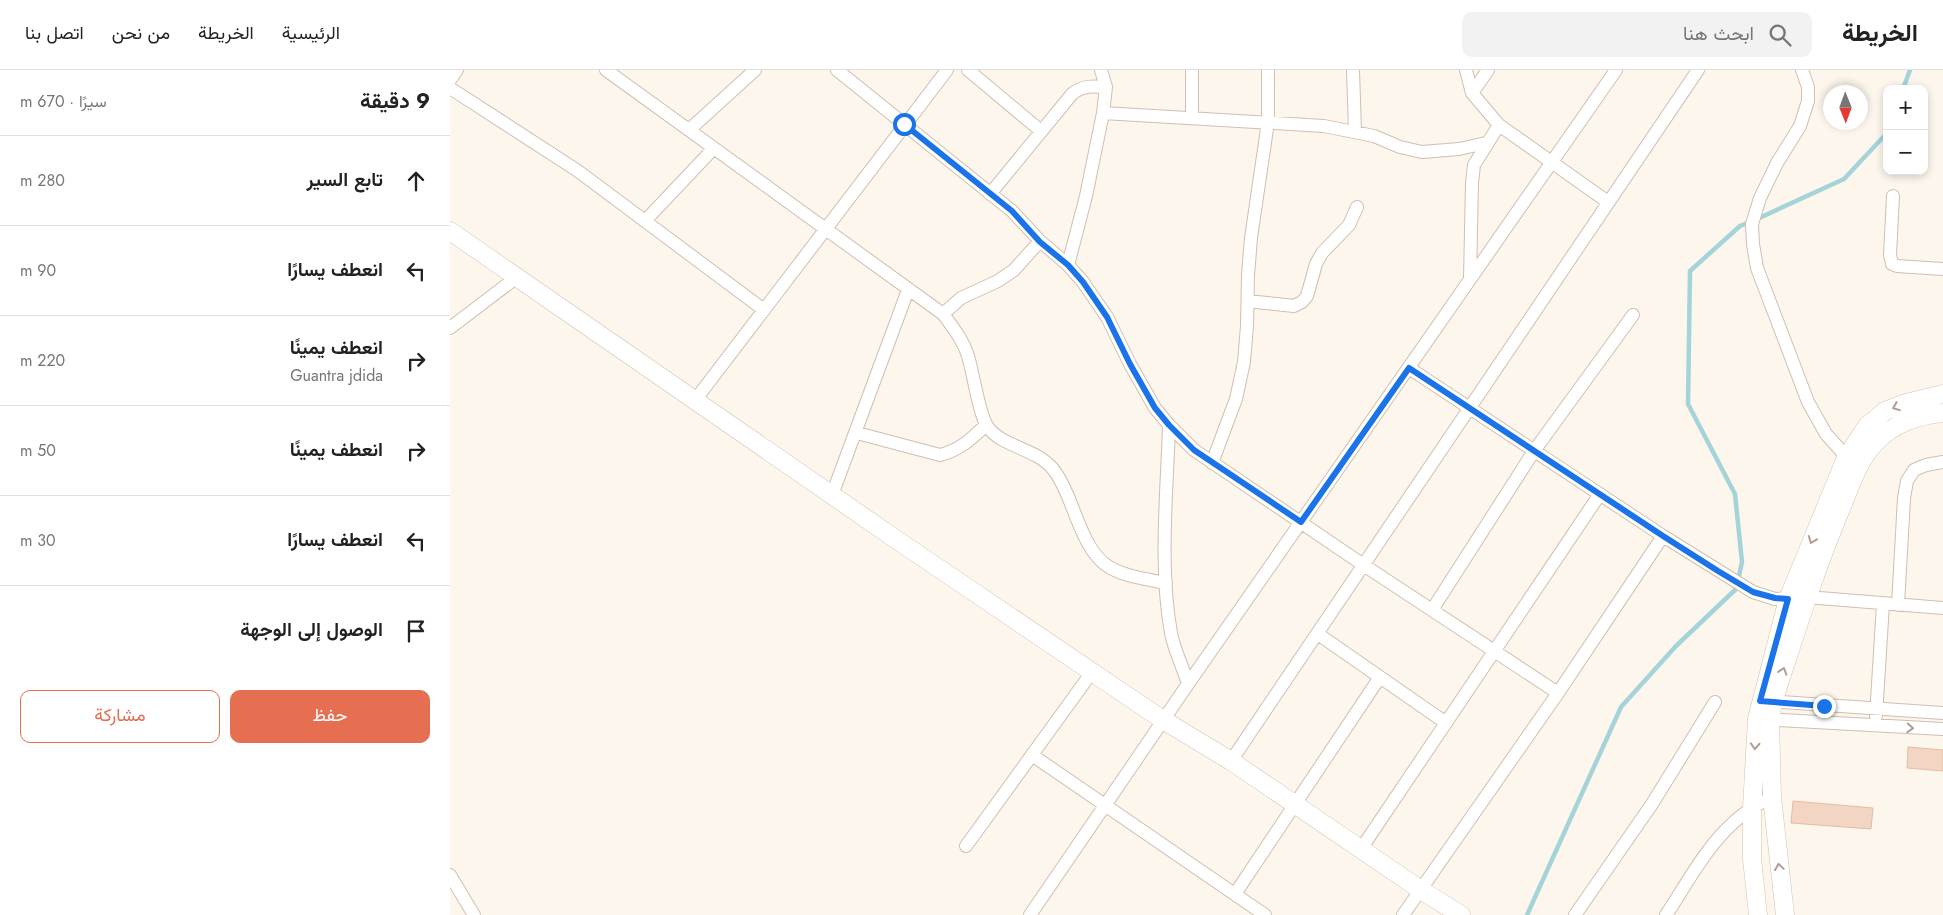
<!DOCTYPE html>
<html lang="ar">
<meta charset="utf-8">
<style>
body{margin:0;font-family:Jost,Vazirmatn,sans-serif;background:#f2f2f2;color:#222;direction:rtl}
.controls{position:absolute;right:15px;top:15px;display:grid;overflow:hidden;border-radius:10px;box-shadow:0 2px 8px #0003}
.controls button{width:45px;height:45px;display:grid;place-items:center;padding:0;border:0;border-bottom:1px solid #e0e0e0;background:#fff;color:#222;font:25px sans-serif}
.compass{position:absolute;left:1373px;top:15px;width:45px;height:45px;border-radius:50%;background:#fff;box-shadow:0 2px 8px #0003;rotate:179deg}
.stop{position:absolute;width:15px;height:15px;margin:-11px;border:4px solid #1a73e8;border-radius:50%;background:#fff}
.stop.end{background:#1a73e8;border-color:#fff;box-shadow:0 1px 5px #0008}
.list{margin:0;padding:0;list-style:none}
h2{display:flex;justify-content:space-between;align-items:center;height:65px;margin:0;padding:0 20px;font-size:21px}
h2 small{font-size:16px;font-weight:400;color:#767676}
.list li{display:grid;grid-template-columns:32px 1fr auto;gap:15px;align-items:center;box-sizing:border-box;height:90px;padding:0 20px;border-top:1px solid #e0e0e0}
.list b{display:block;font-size:19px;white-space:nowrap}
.list p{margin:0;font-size:16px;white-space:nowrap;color:#767676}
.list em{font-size:16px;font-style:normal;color:#767676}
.actions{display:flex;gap:10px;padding:15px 20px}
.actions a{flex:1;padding:11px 0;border:1px solid #e76f51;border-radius:10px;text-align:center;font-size:18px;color:#e76f51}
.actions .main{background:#e76f51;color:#fff}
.icon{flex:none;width:28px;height:28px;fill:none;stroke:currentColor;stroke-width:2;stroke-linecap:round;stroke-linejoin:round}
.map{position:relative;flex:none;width:1493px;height:845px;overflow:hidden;direction:ltr}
header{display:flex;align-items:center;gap:30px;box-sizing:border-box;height:70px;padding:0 25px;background:#fff;border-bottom:1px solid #e0e0e0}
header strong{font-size:24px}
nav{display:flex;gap:28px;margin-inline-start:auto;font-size:18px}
.search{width:350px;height:45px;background:#f2f2f2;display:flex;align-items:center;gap:12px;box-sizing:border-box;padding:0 18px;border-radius:10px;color:#767676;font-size:19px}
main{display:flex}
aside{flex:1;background:#fff}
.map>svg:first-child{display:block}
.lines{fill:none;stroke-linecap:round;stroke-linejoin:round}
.stream{stroke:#a5d3da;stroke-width:4.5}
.building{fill:#f3d5c3;stroke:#e6bba3}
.street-casing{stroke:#d1beb0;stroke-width:14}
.secondary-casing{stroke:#d6c0b0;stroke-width:19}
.street{stroke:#fff;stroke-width:12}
.secondary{stroke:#fff;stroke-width:18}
.oneway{stroke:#af9d94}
.route{stroke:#1a73e8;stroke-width:6}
</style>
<header>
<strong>الخريطة</strong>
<div class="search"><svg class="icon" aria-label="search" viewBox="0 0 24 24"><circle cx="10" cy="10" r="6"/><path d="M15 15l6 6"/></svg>ابحث هنا</div>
<nav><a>الرئيسية</a><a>الخريطة</a><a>من نحن</a><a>اتصل بنا</a></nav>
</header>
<main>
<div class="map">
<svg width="1493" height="845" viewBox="0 0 1493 845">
<rect width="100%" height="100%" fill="#fdf6ec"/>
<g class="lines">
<path class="stream" d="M1453 19 1460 0
M1307 149 1394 109 1437 63
M1077 845 1171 637 1226 576 1286 519 1292 492 1285 424 1238 334 1240 201 1290 156 1300 152"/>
</g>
<path class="building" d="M1458 677 1493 680V701L1457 698Z
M1343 731 1423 738 1421 759 1341 753Z"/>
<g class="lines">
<defs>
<path id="street" d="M156 0 493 244C502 256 513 270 518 286 523 302 529 344 537 356 551 377 586 378 603 399 612 410 618 426 623 439 646 499 655 502 716 513
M387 0 562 141 590 171 618 195 633 212 657 247 680 294 705 338 719 355 744 380 915 496 1108 623
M518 0 591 61
M903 0 905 61
M1016 0 1022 23 1049 55 1158 132
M1352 0 1358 17V31L1350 56 1327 93 1310 128 1302 154 1303 174 1307 198 1358 332 1376 364 1401 392
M0 10 7 0
M0 18 128 101 314 240
M1022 23 1038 0
M653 43 874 56 924 66 950 77 972 82 1009 79 1036 73
M742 48V0
M239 60 305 0
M540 124 622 24C633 15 643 16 656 17
M1443 126 1440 185 1442 194 1447 196 1493 199
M195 151 264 78
M618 195 636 126 653 43 656 17 651 0
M1020 209 1022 113 1024 95 1049 55
M798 231 844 236 852 232 857 226 866 194 872 183 899 155 907 137
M493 244 511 228 548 211 564 200 590 171
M0 258 67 207
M959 298 1213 466 1303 522 1325 529 1357 527 1493 538
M246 329 497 0
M719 355C717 422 709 497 721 563 724 580 733 597 738 614
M407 363 490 385C510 380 521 369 536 355
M762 393 786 329 794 292 797 256 798 205 801 168 818 52V0
M382 425 458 220
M1448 535 1454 428 1457 411 1464 400 1476 395 1493 392
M982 540 1084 381 1183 245
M868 564 996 653
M1316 631 1493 643
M1426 646 1433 534
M1312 649 1493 659
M582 685 815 845
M781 691 1248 0
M516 776 642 602
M911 779 1150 424
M0 805 24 845
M785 824 930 607
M580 845 738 614 1166 0
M953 845 1108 623 1213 466
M1125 845 1202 734 1265 632
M1216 845C1236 815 1256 777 1283 753 1294 742 1308 734 1322 727"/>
<path id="secondary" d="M0 161 444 468 713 650 781 691 971 820 1011 845
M1308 845 1302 789V738L1307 649 1338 529 1396 388 1417 356 1435 341 1456 333 1493 324
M1335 845 1322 727 1320 650 1323 632C1344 568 1364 503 1390 441 1400 418 1407 392 1425 373 1444 353 1466 346 1493 343"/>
</defs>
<use href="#street" class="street-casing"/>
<use href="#secondary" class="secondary-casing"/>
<use href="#street" class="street"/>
<use href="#secondary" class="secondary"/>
</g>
<defs><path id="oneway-chevron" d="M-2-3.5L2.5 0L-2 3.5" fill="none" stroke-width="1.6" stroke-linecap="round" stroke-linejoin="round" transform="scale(1.25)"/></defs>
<g class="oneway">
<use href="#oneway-chevron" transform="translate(1446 337) rotate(158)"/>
<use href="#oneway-chevron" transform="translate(1362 470) rotate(112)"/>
<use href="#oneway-chevron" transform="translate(1333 601) rotate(-72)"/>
<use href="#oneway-chevron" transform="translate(1460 658) rotate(3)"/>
<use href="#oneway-chevron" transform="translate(1305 676) rotate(93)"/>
<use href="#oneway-chevron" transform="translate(1329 797) rotate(-98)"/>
</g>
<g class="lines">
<path class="route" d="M454 54 562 141 590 172 618 195 633 212 657 247 680 294 705 338 719 355 744 380 851 452 959 298 1213 466 1268 501 1303 522 1325 528 1338 529 1310 631 1374 636"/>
</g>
</svg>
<div class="controls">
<button>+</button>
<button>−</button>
</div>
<svg class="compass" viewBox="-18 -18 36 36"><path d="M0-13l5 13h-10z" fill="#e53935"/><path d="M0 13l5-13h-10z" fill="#767676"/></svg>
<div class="stop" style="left:454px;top:54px"></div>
<div class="stop end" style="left:1374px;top:636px"></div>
</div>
<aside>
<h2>9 دقيقة<small>سيرًا · 670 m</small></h2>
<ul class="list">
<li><svg class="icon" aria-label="ahead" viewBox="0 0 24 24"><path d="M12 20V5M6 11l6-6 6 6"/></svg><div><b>تابع السير</b></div><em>280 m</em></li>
<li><svg class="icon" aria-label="left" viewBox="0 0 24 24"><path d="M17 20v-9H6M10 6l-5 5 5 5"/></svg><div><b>انعطف يسارًا</b></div><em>90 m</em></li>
<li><svg class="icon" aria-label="right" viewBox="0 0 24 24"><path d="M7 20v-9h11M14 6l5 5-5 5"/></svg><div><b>انعطف يمينًا</b><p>Guantra jdida</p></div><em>220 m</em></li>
<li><svg class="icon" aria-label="right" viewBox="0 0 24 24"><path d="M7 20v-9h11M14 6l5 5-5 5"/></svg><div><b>انعطف يمينًا</b></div><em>50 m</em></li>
<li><svg class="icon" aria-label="left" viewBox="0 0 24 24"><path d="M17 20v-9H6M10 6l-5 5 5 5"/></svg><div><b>انعطف يسارًا</b></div><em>30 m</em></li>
<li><svg class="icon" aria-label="arrive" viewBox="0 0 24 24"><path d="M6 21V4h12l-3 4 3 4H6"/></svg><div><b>الوصول إلى الوجهة</b></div></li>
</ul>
<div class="actions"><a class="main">حفظ</a><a>مشاركة</a></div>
</aside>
</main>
